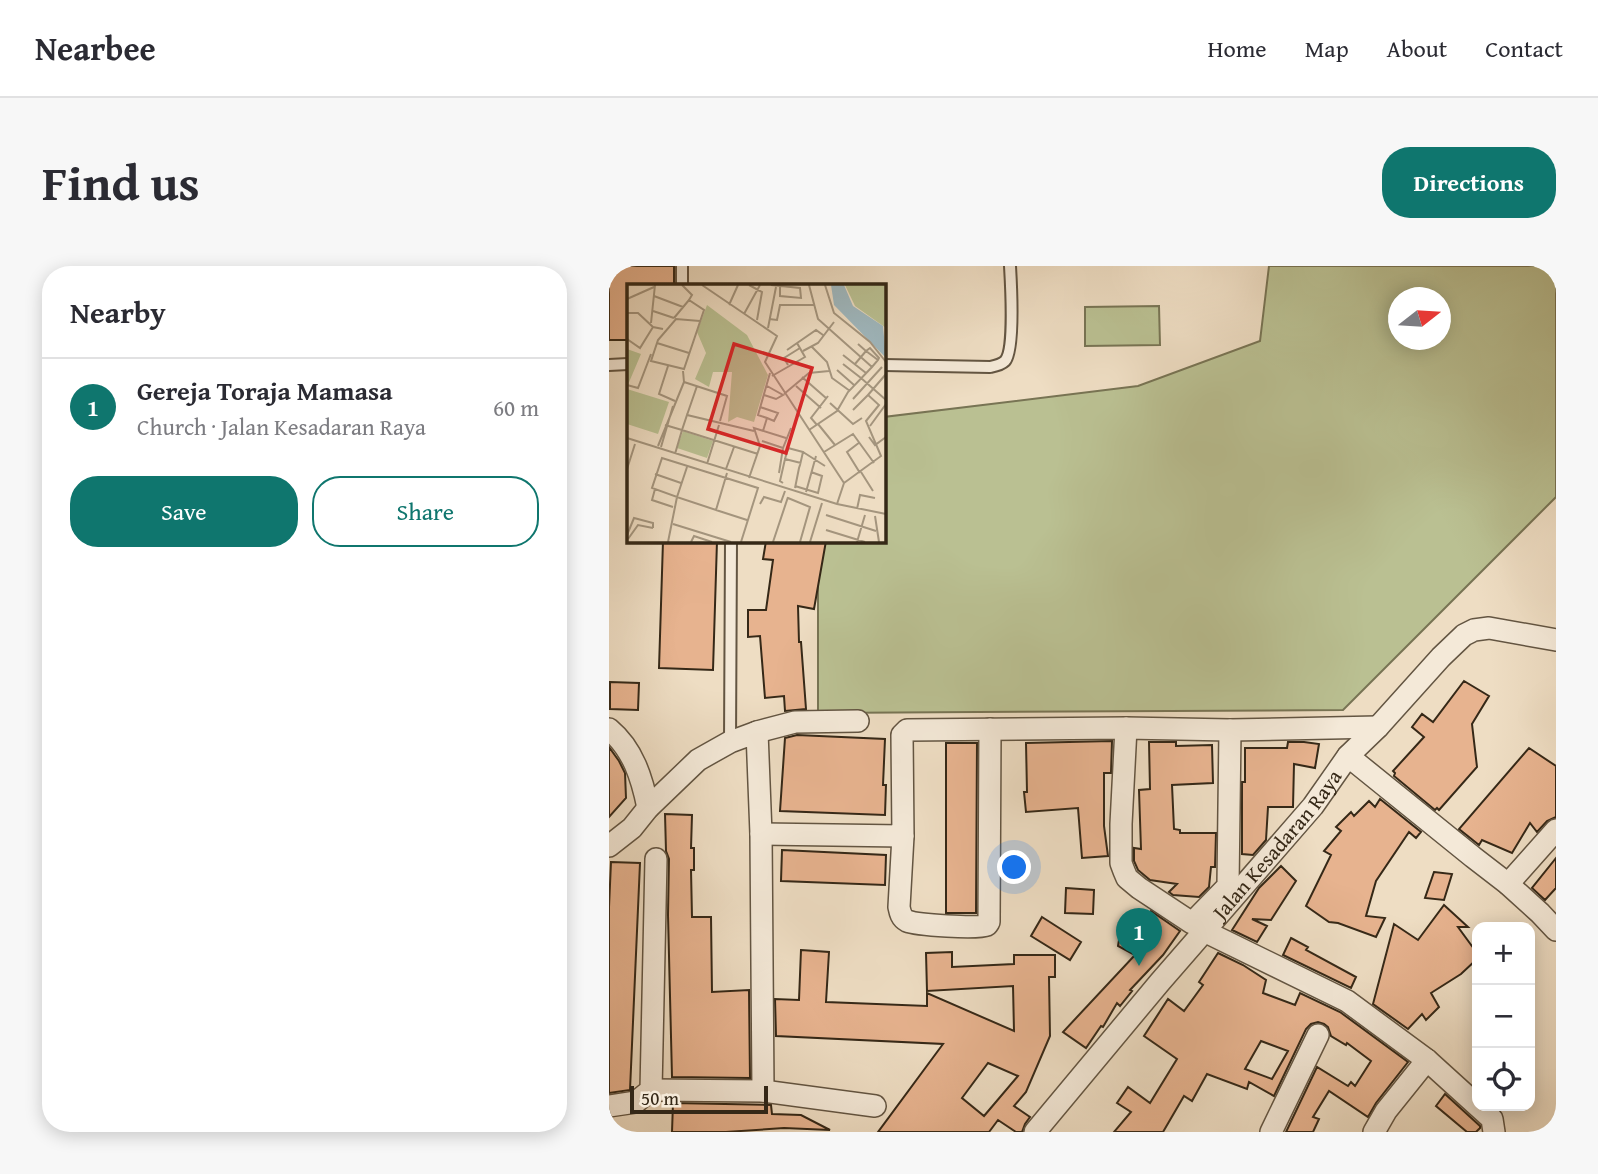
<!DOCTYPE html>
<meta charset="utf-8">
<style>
body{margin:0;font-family:"Gentium Book Plus",serif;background:#f7f7f7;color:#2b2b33}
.controls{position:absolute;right:21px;bottom:21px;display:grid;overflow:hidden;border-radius:14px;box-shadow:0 4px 18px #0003}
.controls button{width:63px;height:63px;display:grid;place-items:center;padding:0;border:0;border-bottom:2px solid #e1e1e2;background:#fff;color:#2b2b33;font:35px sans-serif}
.compass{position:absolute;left:779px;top:21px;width:63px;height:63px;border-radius:50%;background:#fff;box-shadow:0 4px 18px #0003;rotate:73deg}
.scale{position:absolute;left:21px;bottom:18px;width:138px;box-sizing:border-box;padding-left:7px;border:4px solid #352817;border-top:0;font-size:19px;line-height:24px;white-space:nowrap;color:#352817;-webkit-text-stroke:5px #f4e9d8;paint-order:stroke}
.you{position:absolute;left:406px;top:602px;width:24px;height:24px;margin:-18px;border:5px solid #fff;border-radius:50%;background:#1a73e8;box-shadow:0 0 0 10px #1a73e833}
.badge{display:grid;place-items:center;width:46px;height:46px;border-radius:50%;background:#0f766e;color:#fff;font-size:23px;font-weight:700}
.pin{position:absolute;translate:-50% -58px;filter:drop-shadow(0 2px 4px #0008)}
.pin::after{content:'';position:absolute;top:37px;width:24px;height:21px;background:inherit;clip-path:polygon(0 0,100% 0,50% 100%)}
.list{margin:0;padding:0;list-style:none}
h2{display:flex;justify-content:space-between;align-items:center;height:91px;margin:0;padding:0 28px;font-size:30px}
h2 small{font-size:23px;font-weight:400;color:#7c7c81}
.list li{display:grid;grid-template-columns:46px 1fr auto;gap:21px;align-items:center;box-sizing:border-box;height:98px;padding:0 28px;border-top:2px solid #e1e1e2}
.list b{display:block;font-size:26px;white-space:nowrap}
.list p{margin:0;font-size:23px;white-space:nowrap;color:#7c7c81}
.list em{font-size:23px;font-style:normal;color:#7c7c81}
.actions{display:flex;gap:14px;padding:21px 28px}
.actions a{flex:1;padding:16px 0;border:2px solid #0f766e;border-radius:28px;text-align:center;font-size:24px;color:#0f766e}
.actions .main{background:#0f766e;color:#fff}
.icon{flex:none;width:38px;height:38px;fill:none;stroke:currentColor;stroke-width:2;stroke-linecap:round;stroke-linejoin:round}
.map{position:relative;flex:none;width:947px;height:866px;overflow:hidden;border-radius:28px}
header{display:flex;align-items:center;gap:42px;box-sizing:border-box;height:98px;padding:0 35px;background:#fff;border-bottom:2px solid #e1e1e2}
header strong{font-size:33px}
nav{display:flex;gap:38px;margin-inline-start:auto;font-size:24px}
.intro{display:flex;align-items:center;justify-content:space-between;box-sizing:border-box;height:168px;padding:0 42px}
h1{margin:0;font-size:49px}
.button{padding:18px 32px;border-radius:28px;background:#0f766e;color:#fff;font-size:24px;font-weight:700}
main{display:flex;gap:42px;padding:0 42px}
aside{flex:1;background:#fff;border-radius:28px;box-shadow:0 4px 18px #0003}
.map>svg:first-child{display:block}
.green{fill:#bac092;stroke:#787454;stroke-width:2;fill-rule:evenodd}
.building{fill:#e7b38f;stroke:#352817;stroke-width:2;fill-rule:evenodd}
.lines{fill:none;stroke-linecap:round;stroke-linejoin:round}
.lane-casing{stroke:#635542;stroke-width:14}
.street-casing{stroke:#635542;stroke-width:24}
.lane{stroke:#f4e9d8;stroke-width:10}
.street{stroke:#f4e9d8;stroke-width:21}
.labels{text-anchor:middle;stroke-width:5;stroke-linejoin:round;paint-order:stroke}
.street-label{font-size:21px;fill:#352817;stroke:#f4e9d8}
.inset-road{fill:none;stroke:#a4957e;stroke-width:2}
.view{fill:#d62828;fill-opacity:0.15;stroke:#d62828;stroke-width:3.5}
.inset-edge{fill:none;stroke:#352817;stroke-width:3.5}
</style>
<header>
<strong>Nearbee</strong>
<nav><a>Home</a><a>Map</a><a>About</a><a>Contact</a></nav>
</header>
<div class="intro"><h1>Find us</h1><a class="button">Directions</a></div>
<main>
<aside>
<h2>Nearby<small></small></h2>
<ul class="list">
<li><span class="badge">1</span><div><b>Gereja Toraja Mamasa</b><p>Church · Jalan Kesadaran Raya</p></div><em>60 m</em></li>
</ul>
<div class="actions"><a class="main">Save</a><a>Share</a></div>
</aside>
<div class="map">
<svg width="947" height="866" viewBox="0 0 947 866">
<rect width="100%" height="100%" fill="#eeddc3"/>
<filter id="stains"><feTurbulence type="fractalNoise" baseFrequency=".00286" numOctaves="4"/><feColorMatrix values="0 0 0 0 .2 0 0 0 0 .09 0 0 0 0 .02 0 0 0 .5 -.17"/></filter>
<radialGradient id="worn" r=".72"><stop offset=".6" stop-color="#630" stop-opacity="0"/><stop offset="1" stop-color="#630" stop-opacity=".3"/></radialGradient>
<path class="green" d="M660 0H947V231L734 444 209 447V275H275V151L529 120 651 75ZM790 32H832V74H790Z
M550 40 551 79 476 80V41Z"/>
<path class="building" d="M0 0H65V19H19V74H0Z
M54 275H108L104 404 50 402Z
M157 275H217L205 343 189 340 190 376H192L197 443 176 445 175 430 156 432 151 370 139 371V344H157L164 294 154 293Z
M855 415 880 430 863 458 868 501 830 544 828 542 826 544 785 510 786 507 784 505 815 471 803 461 813 448 824 456Z
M1 416 30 417 29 444 1 443Z
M188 469 276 473 274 519H277L276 549 171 545 176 472Z
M503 475 502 507H495V560L499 590 473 592 469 542 417 546 415 526H418L417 477Z
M540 476H567V480L603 479 604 517 563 519 565 563 571 564V567H607L606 601H602L600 621 590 631 564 629 560 626 568 618 541 614 529 604 525 595V582L532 583 530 524 541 523Z
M679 476H695L710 478 706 502 685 498 684 541H659L657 574 644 589 633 588V516H636V482H678Z
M337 477H368L367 647H337Z
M0 481 10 495 16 507 17 532 0 551Z
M920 482 947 500V551L938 555 928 566 921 557 903 587 873 574 870 579 850 563Z
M771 533 812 566 807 572 800 566 767 615 757 650 776 652 767 671 729 657 720 656 697 640 722 589 715 585 732 565 727 561 742 546 745 550 760 535 766 541Z
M56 548 83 549 82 582H85V604H82L83 651H102L103 726 140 724 141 812 63 811 59 649 60 593 57 585Z
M173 584 277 589 276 619 172 615Z
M947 592V622L936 634 923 622Z
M2 596 31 597 21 824 0 827V641Z
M672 600 687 615 662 654 643 653 658 660 648 676 623 664 650 622Z
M825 606 843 608 835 634 816 632Z
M457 622 485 624 484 648 456 647Z
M835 639 859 661H849L868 687V693L852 708 822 727 830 741 817 754 813 748 799 763 764 738 785 658 809 674Z
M542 645 571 665 554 689 521 724 523 725 511 740 508 737 494 761 492 760 477 782 454 766 526 689 509 680 513 656 525 662Z
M433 651 472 676 461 694 422 670Z
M682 672 699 681 697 684 747 711 742 722 674 689Z
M192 684 220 686 217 736 318 740V727L405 765 404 720 318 725 317 687 343 686V701L405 698V689H446V711H440L441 770 417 826 405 840 421 851 416 858 413 866H407L389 854 380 866H269L334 778 167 770 166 733 190 734ZM379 797 409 810 375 850 353 832Z
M609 687 634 699 657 714 654 727 686 739 691 727 731 746 799 796 767 837 759 851 720 825 704 851 710 853 704 866H677L708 801 739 820 742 816 746 820 762 795 738 777 737 779 722 770 719 761 715 758 709 756 702 758 697 763 665 830 640 816 638 823 598 808 583 835 575 830 554 866H505L522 846 508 837 519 821 541 837 568 793 535 770 559 733 575 745 594 719 590 716ZM652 775 679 785 663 813 636 803Z
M836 828 871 860V862L867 866H858L827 840Z
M64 837 162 839 163 848 192 849 221 864 175 862 117 866H63Z"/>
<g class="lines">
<defs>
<path id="lane" d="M73 19V0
M0 99 19 98
M275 99 381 101C386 100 392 99 396 95 406 84 402 17 401 0
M121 476 122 275"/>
<g id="street">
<path d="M517 462 512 558V597L515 605 518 612 530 622 583 657 619 620 621 464"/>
<path d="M0 463C24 483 33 512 39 542"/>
<path d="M148 466 186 456 249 455"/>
<path d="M739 490 864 591 899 618 931 647 947 664"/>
<path d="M152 568 294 570 293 469 298 464 517 462 621 464 769 461"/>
<path d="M294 570 290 641C291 646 292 652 298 655 308 659 368 663 378 659L380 656 381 463"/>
<path d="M0 580 23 562 39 542 89 494 121 476 148 466 152 568 154 825"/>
<path d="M899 618 947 564"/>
<path d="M595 665 738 735 818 794 883 853 885 866"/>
<path d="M42 824 154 825 266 840"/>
<path d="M0 840 27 836 42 824 47 593"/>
<path id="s1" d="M426 866 551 716 704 540 739 490 769 461 832 391 855 369 865 364 880 362 947 374"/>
<path d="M662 866 709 769"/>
<path d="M765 866 777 845 818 794"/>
</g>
</defs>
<use href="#lane" class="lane-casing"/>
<use href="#street" class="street-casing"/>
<use href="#lane" class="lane"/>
<use href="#street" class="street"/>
</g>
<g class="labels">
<g class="street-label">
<text dy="7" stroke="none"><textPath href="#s1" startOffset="376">Jalan Kesadaran Raya</textPath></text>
</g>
</g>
<g transform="translate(18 18)">
<rect width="259" height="259" fill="#eeddc3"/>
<path d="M218 1H259V44L228 22ZM80 21 120 51 141 91 127 138 110 133 101 138 105 88H86L82 103 68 95 79 69 70 48ZM0 65 14 70 0 103ZM0 105 42 118 31 150 0 140ZM56 147 86 157 80 174 50 164Z" fill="#bac092"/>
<path d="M204 1H217L226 22 256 42 259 74 207 21Z" fill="#9fb8bf"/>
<path class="inset-road" d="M55 1 65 11 62 16 77 26 57 85 24 77 31 56 49 35 73 37M75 1 150 52 138 78 217 199M122 1 135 8 130 36M144 1 173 4 174 14 153 12V3M182 1 191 35 245 83M198 1 207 29 243 58 259 78M27 12 56 23M0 15 27 3M102 21 111 1M26 27 47 34M0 29H11L26 43 36 45M117 30 133 1M47 34 62 16M142 35 150 36 153 21H187M24 39 28 1M141 44 149 3M0 55 13 64 26 43M30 59 62 69M185 63 200 78 205 94 223 107M160 66 189 46 196 51M176 67 191 59 207 38M216 71 239 89M216 80 234 94M228 80 239 67 231 60M161 81 157 74 173 64M41 82 32 110 48 117M210 86 227 101M145 92 178 73 170 59M175 93 199 114M234 94 259 116M57 98 100 112 93 137M0 101 11 104 24 70M169 102 194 124M157 110 182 89 202 87M137 111 149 115 156 111 140 102M226 115 255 83M203 119 226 140 235 134M133 123 151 129 147 137 140 134M226 126 241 111M60 131 70 102M191 140 208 161M38 141 55 146 60 131 127 147M190 141 184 134 201 112M243 142 259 120M182 146 210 127 221 108 245 83 251 76 252 74 243 64 239 67 251 76M136 147 140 134 131 131 143 89M242 153 248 161 259 153M0 154 210 220 259 230M135 157 156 164 152 189M31 162 57 98 56 87M34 163 46 122M156 164 164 144M176 168 198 182M197 168 226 150 247 179M48 170 55 146 131 170M80 180 92 141M60 183 50 213 25 204 35 174 131 204 114 258M0 185 8 160M99 185 107 163M234 188 246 207M233 189 220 168 233 158M28 190 54 199M122 194 133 162 127 144 159 154M156 199 153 197 158 175M217 199 254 172 239 137 252 121 241 111 259 90M168 202 191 209 195 192 184 188M168 204 172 184 173 181 176 168 161 164 158 175 174 179M28 205 25 216 46 223M179 208 189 172M161 214 183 223 173 258M133 220 137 213 154 218 158 207M210 220 217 199M230 225 233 211 248 214M89 226 120 236M199 231 249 247M248 232 252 258M46 240 104 258M199 246 238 258M0 251 7 234 26 239V244M1 255 11 241 26 244M41 258 50 213 89 226 100 189M64 258 67 252 85 258M146 258 161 213M183 258 195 219M230 258 238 231"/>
<path class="view" d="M107 60 185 84 159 169 81 145Z"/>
<rect width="259" height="259" class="inset-edge"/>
</g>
<rect width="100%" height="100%" filter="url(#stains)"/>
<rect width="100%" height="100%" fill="url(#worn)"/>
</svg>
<div class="controls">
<button>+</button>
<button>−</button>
<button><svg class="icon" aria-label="locate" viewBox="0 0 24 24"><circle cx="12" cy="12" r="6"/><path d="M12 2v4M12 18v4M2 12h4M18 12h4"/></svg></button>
</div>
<svg class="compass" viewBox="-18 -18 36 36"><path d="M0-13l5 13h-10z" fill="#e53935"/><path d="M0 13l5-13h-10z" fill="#7c7c81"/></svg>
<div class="scale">50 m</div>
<div class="you"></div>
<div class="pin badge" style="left:530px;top:700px">1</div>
</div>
</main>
